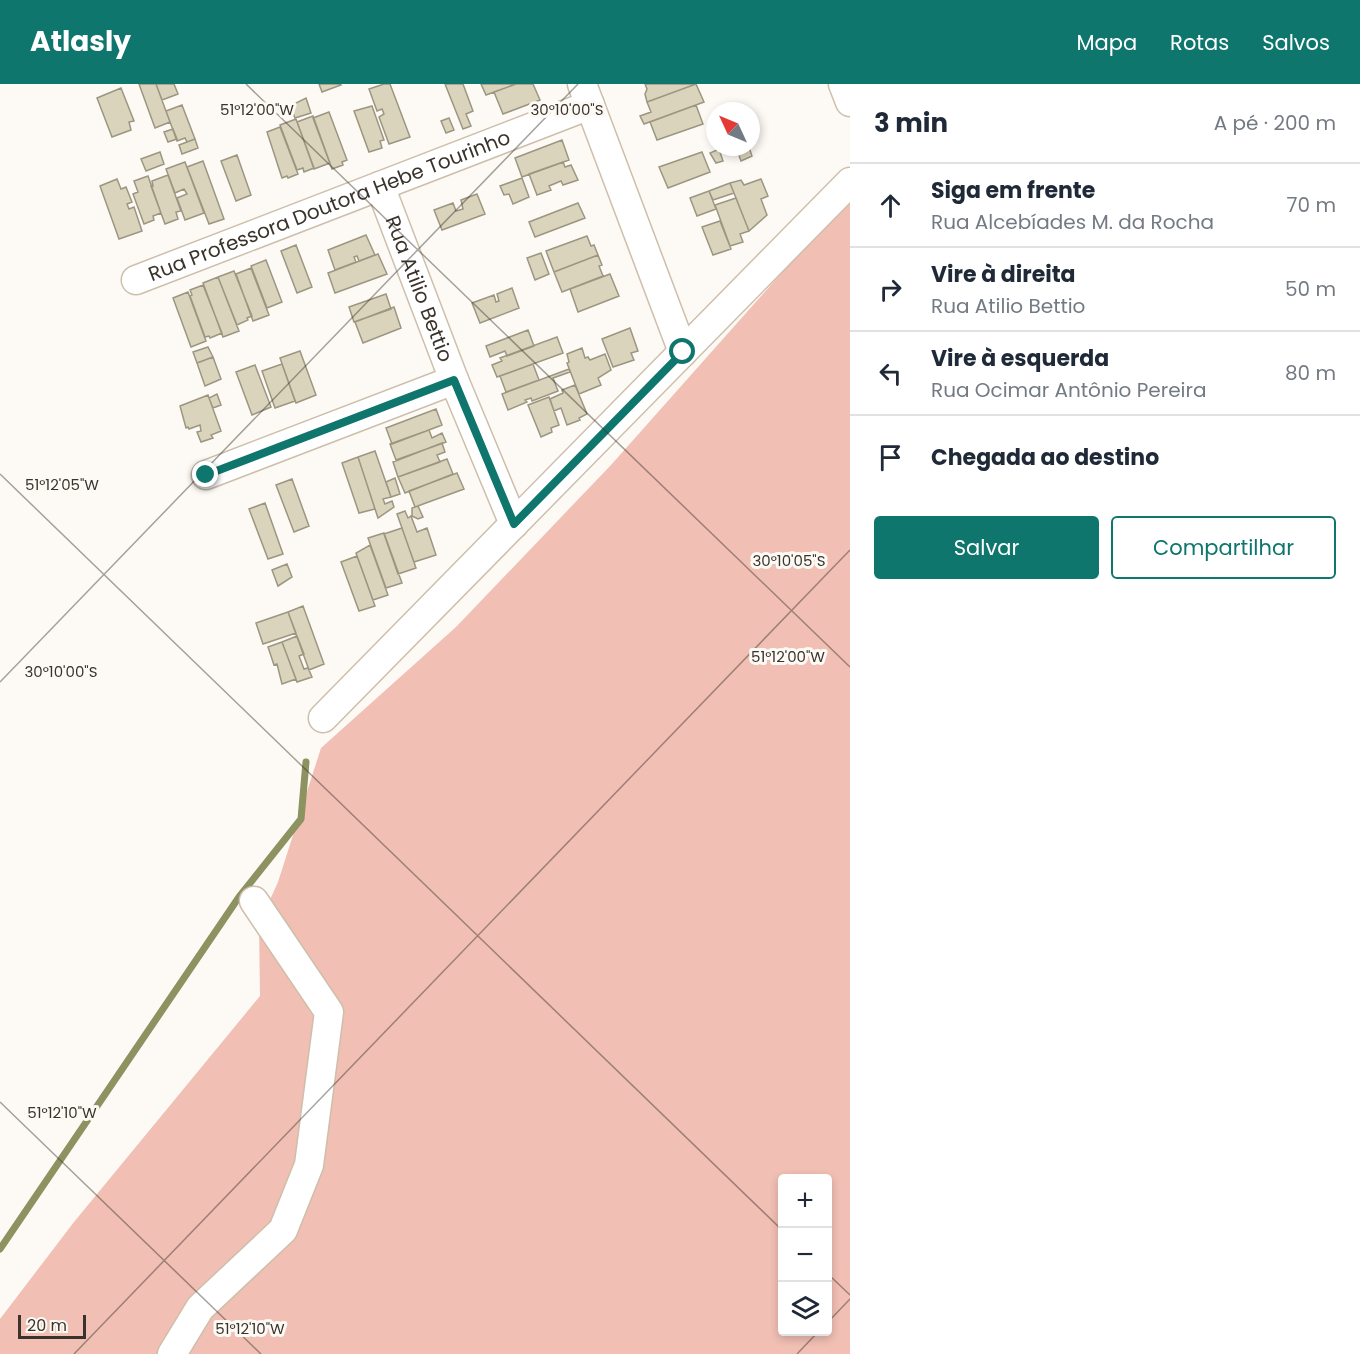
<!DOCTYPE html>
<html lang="pt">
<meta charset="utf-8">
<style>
body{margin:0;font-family:Poppins,sans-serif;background:#f2f2f3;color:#1f2937}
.controls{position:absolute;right:18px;bottom:18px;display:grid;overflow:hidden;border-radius:6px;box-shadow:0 3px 9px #0003}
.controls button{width:54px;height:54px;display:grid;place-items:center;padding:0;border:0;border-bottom:2px solid #e0e1e3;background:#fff;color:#1f2937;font:30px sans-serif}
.compass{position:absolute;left:706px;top:18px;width:54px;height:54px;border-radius:50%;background:#fff;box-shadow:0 3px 9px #0003;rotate:314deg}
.scale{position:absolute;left:18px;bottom:15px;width:68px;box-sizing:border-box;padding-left:6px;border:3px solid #39332b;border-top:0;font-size:16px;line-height:21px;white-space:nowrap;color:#39332b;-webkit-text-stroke:4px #fdfaf5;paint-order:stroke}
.stop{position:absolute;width:18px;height:18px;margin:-14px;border:4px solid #0f766e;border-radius:50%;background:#fff}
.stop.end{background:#0f766e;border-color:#fff;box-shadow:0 2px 6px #0008}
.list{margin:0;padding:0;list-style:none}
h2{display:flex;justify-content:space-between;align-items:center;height:78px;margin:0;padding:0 24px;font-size:26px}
h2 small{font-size:20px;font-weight:400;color:#747a83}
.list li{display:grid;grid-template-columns:39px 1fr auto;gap:18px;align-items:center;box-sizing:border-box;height:84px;padding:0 24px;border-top:2px solid #e0e1e3}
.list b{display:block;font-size:22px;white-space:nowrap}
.list p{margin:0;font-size:20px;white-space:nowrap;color:#747a83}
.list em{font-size:20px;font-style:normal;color:#747a83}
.actions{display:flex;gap:12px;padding:18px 24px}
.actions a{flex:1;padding:14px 0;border:2px solid #0f766e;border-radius:6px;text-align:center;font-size:21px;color:#0f766e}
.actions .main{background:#0f766e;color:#fff}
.icon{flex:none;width:33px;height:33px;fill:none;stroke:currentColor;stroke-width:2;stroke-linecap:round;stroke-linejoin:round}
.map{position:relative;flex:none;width:850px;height:1270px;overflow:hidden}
header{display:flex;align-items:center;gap:36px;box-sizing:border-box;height:84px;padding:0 30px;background:#0f766e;color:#fff}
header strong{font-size:28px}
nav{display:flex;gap:33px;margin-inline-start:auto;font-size:21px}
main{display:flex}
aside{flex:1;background:#fff}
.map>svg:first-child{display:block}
.green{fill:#f1bfb4;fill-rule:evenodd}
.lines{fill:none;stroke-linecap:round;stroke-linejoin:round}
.stream{stroke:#8c9260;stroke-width:7}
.building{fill:#dad4bd;stroke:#9c9680;stroke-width:1.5}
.minor-casing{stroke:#cebfab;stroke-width:31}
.minor{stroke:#fff;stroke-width:28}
.route{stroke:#0f766e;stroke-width:8}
.ticks{fill:none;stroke:#39332b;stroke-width:1.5;stroke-opacity:0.45}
.labels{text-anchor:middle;stroke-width:6;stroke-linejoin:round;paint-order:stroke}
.street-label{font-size:20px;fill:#39332b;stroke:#fdfaf5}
.ticks-label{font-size:15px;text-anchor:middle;fill:#39332b;stroke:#fdfaf5;stroke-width:6;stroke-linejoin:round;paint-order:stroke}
</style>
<header>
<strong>Atlasly</strong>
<nav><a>Mapa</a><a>Rotas</a><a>Salvos</a></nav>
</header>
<main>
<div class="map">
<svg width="850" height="1270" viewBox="0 0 850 1270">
<rect width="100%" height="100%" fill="#fdfaf5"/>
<path class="green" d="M850 115V1270H0V1235L74 1138 260 912 259 840 278 798 321 664 456 543 611 381 826 139ZM782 1094H828V1248H782Z"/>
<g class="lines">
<path class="stream" d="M0 1165 239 813 301 735 306 678"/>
</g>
<path class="building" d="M139 0H156L170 38 155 44Z
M156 0H174L178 10 162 16Z
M319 0H340L341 1 322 8Z
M384 0H390L410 53 389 60 379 33 384 30 382 25 377 27 369 5Z
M445 0H463L473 27 466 30 471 42 463 45Z
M481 0H516L486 11Z
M516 0H533L540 16 503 30 494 8Z
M645 0H696L647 18 645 10 647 5Z
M696 0 704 18 644 40 640 32 651 28 647 18Z
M121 4 134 37 129 38 131 46 112 53 97 14Z
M306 14 311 29 295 34 290 22Z
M182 21 195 55 187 58 185 54 177 57 166 27Z
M696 21 703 40 657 56 650 38Z
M372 22 384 56 380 57 382 64 369 68 354 27Z
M329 28 347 76 342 78 343 81 332 85 313 34Z
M313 32 330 79 314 85 297 38Z
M449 34 454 46 446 49 441 37Z
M296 35 314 84 304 88 303 84 297 86 280 41Z
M280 43 298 90 288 94 287 92 282 94 267 48Z
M173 45 177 55 168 58 164 48Z
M195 55 198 64 182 70 179 61Z
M562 56 569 76 522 93 515 74Z
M736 63H749L752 72 741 77Z
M719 65 723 77 716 79 710 69Z
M160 68 164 80 146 87 141 75Z
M702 68 710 88 668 104 659 83Z
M237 71 251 111 236 117 221 77Z
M203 77 224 135 209 140 187 83Z
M185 78 204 129 185 136 177 114 187 110 184 105 175 109 166 85Z
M563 78 565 83 571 81 578 96 563 101 561 97 549 102 551 106 537 111 529 90Z
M168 91 181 127 176 128 178 135 165 140 151 102H153L152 97Z
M148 92 161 129 153 132 154 136 144 140 133 110 138 108 134 97Z
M522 94 529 113 513 120 509 110 504 111 500 102Z
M117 95 121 105 126 103 132 118 127 120 129 125 134 123 142 147 119 155 100 102Z
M761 95 768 112 761 115 767 131 749 147 730 99 741 96 744 101Z
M730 99 734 109 713 116 709 107Z
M709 107 716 125 697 132 690 114Z
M477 110 485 130 442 146 434 126 453 119 456 127 463 125 461 116Z
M736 114 749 147 740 150 743 158 730 162 715 121Z
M578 119 585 134 535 153 529 138Z
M720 137 731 165 713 171 702 143Z
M366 151 375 171 359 177 357 172 354 173 356 178 335 186 328 166Z
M587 152 591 162 594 161 598 171 554 188 546 167Z
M296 161 312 203 297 209 281 167Z
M541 169 549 190 535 196 527 174Z
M378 170 387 190 335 209 328 189Z
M598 171 602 181 599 182 603 192 562 208 554 188Z
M266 176 282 218 267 224 251 182Z
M251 184 269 231 253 237 236 190Z
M234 187 252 232 247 234 248 236 237 241 218 193Z
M610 190 619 212 578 228 570 205Z
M218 193 239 247 223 253 203 199Z
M203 201 222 249 210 254 209 252 205 253 190 212 192 211 190 206Z
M512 204 519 224 480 239 472 219 494 211 496 218 499 217 497 210Z
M188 208 206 257 191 263 173 214Z
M386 210 391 225 354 238 349 223Z
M394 223 401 244 363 259 355 238Z
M630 244 638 267 631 269 634 276 613 283 602 255Z
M528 246 534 262 507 272 505 267 490 273 486 262Z
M557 253 563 269 497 293 492 281 502 277 500 274Z
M208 263 213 273 197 279 193 268Z
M582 264 585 274 588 273 590 276 605 270 611 286 598 294 601 301 579 310 567 279 569 278 567 270Z
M300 267 316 311 296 319 280 274Z
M213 273 221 295 205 302 197 279Z
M282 280 295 317 275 324 262 287Z
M533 280 539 296 506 308 500 292Z
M255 281 271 323 252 331 236 288Z
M569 285 570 288 553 294 558 307 532 317 531 314 525 316 527 318 508 326 502 310Z
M575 301 587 330 579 334 580 336 567 341 561 324 554 327 550 315 563 309 562 306Z
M217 310 221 321 213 324 209 314Z
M208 311 221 347 211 351 213 354 201 358 197 348 201 347 200 341 189 345 188 343 186 344 180 322Z
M549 313 559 341 551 344 552 348 541 353 528 321Z
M436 325 442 341 392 360 386 344Z
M429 346 432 354 442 349 446 358 396 376 390 360Z
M442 359 445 368 437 371 440 378 398 393 393 378Z
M375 367 391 413 383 415 385 420 392 417 394 423 378 434 358 373Z
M358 373 375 425 359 429 342 379Z
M447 375 453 390 405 409 398 393Z
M457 389 464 405 415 423 409 407Z
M395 394 400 410 391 413 386 398Z
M292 395 309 442 294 448 276 401Z
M265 419 283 470 268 475 249 425Z
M418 422 423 433 418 435 412 432V424Z
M405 427 408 434 411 432 417 448 427 444 436 471 414 478 397 430Z
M402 444 416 484 398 490 384 450Z
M384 449 402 499 386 504 368 454Z
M370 461 388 511 373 516 356 469Z
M357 472 375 522 359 527 341 478Z
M287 480 292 493 278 502 272 486Z
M303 522 324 580 309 586 288 528Z
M288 528 296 549 263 560 256 539Z
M297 552 304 570 299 572 304 585 308 584 312 593 297 598 282 558Z
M282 558 296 595 282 600 277 580 274 581 268 563Z"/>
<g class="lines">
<defs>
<g id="minor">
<path d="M582 0 683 268"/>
<path d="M843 0 850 18"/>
<path id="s1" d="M380 102 454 296 514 440"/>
<path id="s2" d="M136 196 590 21"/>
<path d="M206 391 454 296"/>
<path d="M323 634 850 98"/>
<path d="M172 1270 200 1224 283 1146 309 1081 329 928 254 817"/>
</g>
</defs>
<use href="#minor" class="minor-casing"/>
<use href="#minor" class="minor"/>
</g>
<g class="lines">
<path class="route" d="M206 391 454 296 514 440 683 268"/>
</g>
<path class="ticks" d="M246 0 850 583M0 390 782 1146M0 598 578 0M0 1018 261 1270M828 1190 850 1211M828 1238 850 1215M74 1270 850 466M797 1270 818 1248"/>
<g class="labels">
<g class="street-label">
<text dy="7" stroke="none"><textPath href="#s2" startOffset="207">Rua Professora Doutora Hebe Tourinho</textPath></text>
<text dy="7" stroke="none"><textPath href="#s1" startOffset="110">Rua Atilio Bettio</textPath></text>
</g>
</g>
<g class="ticks-label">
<text x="257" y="31">51°12'00"W</text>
<text x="567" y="31">30°10'00"S</text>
<text x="62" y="406">51°12'05"W</text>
<text x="789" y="482">30°10'05"S</text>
<text x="788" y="578">51°12'00"W</text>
<text x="61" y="593">30°10'00"S</text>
<text x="62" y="1034">51°12'10"W</text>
<text x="250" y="1250">51°12'10"W</text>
</g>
</svg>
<div class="controls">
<button>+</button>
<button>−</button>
<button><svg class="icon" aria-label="layers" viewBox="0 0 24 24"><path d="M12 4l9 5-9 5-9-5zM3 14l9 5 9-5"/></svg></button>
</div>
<svg class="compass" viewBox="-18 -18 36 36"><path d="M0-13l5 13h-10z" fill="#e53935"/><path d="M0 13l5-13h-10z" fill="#747a83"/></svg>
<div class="scale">20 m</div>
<div class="stop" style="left:683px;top:268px"></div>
<div class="stop end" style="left:206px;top:391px"></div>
</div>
<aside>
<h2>3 min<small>A pé · 200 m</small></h2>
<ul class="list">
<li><svg class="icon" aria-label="ahead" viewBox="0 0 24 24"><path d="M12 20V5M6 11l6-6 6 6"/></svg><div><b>Siga em frente</b><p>Rua Alcebíades M. da Rocha</p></div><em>70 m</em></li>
<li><svg class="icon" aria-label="right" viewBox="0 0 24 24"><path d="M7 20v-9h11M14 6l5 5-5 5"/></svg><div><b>Vire à direita</b><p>Rua Atilio Bettio</p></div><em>50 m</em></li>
<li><svg class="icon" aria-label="left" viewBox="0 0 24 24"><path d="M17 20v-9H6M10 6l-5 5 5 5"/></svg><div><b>Vire à esquerda</b><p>Rua Ocimar Antônio Pereira</p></div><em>80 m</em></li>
<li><svg class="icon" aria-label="arrive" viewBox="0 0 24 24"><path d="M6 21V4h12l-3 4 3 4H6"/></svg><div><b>Chegada ao destino</b></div></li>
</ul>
<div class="actions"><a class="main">Salvar</a><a>Compartilhar</a></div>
</aside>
</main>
